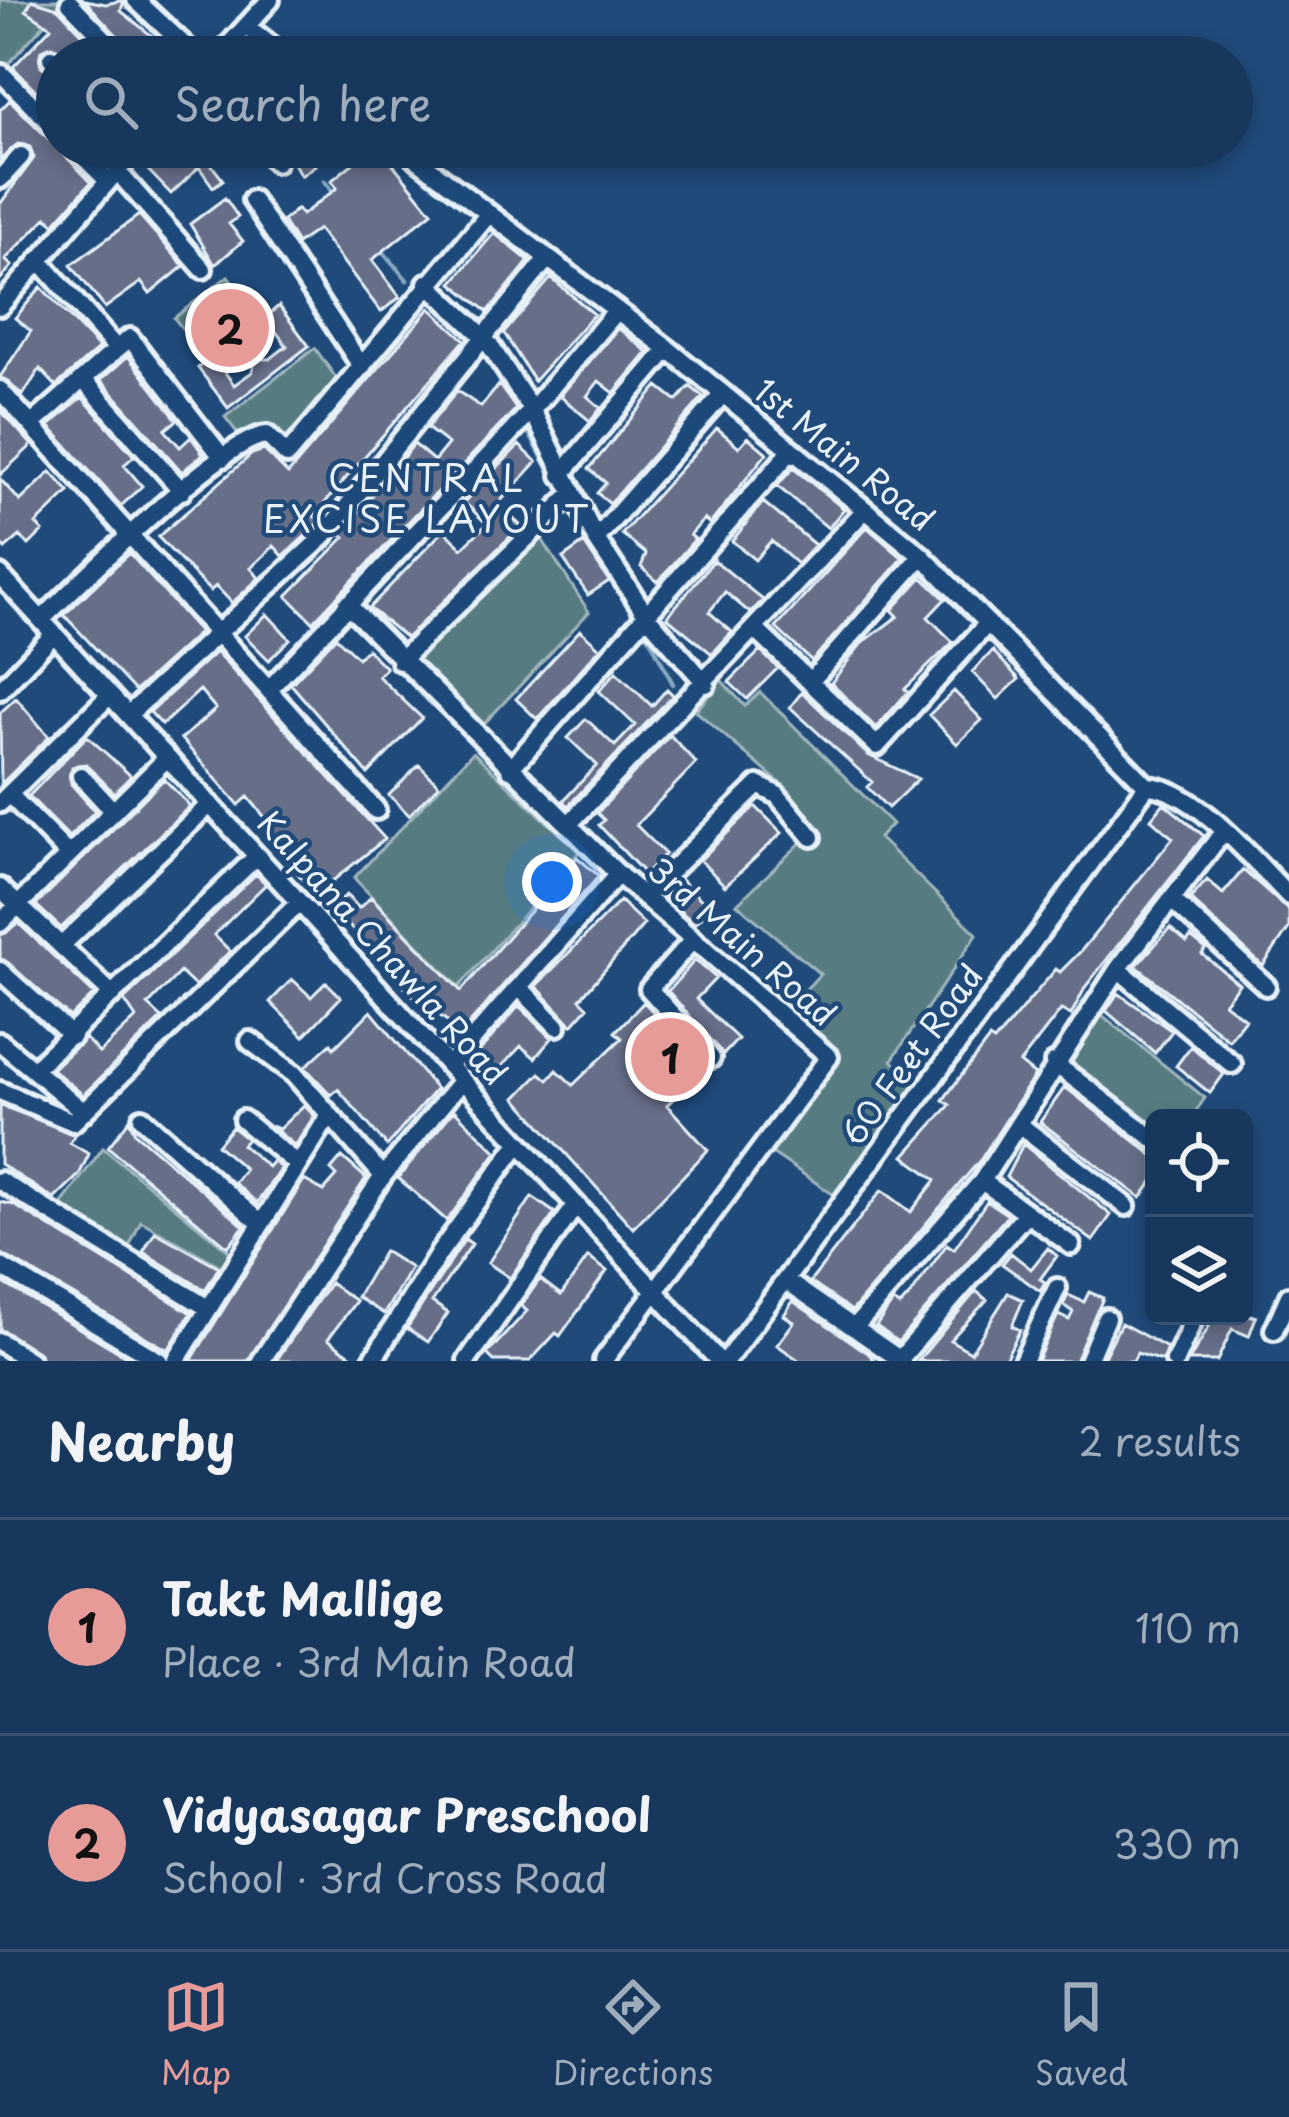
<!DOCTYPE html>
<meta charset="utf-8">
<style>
body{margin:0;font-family:"Playpen Sans",sans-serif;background:#244365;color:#f1f3f6}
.controls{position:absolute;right:36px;bottom:36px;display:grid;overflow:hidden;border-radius:18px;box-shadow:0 6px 18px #0003}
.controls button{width:108px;height:108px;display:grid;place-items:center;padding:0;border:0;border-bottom:3px solid #365272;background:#17385c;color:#f1f3f6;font:60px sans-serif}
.you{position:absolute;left:552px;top:882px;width:42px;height:42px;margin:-30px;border:9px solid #fff;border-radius:50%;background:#1a73e8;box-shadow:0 0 0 18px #1a73e833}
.badge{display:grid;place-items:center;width:78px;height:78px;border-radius:50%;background:#e69b98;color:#111;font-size:39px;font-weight:700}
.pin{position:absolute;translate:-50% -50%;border:6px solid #fff;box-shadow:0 3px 12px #0006}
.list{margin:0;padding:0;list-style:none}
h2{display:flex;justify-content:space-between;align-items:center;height:156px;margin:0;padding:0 48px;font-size:51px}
h2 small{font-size:39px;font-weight:400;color:#9eacbb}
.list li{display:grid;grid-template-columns:78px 1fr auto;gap:36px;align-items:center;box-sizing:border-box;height:216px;padding:0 48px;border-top:3px solid #365272}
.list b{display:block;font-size:45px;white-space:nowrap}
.list p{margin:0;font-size:39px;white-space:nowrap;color:#9eacbb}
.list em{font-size:39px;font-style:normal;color:#9eacbb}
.icon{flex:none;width:66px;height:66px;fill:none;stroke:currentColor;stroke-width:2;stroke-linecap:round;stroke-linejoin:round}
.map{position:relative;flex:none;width:1289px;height:1361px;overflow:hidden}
.search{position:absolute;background:#17385c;box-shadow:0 6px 18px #0003;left:36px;right:36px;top:36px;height:132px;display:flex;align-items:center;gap:30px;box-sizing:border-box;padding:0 42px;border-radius:66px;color:#9eacbb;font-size:45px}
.sheet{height:588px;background:#17385c}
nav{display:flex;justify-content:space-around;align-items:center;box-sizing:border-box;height:168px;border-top:3px solid #365272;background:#17385c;font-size:33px;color:#9eacbb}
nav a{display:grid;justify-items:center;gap:6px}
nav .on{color:#e69b98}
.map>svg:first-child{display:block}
.green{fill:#577c82;stroke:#a0b6bd;stroke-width:3}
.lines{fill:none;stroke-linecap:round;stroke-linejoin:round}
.stream{stroke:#84a7c2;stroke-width:4.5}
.building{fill:#666e88;stroke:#e8f1f8;stroke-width:3}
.minor-casing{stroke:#e8f1f8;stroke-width:26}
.minor{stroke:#1f4a7a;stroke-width:16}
.labels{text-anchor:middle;stroke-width:9;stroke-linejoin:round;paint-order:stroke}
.street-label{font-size:33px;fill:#e8f1f8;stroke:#1f4a7a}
.neighbourhood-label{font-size:36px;letter-spacing:3px;fill:#e8f1f8;stroke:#1f4a7a}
</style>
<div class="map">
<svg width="1289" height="1361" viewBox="0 0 1289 1361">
<rect width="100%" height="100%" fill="#1f4a7a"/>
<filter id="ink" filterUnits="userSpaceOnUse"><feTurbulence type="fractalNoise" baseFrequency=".00833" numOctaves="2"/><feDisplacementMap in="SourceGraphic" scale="24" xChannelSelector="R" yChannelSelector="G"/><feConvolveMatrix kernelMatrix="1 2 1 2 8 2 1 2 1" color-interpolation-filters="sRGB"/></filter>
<g filter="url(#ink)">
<path class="green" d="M0 0H66L0 73Z
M228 276 254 310 200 351 174 318Z
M315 348 338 381 286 444 268 427 242 439 225 417Z
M538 533 589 612 479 729 409 660Z
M721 680 745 706 760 692 892 824 879 838 977 934 892 1060 917 1087 837 1197 772 1153 839 1056 787 1010 820 974 737 904 815 829 790 792 696 711Z
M473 752 579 852 459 987 354 878Z
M1098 1012 1205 1098 1191 1118H1154V1128L1065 1061Z
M103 1148 230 1252 222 1267 141 1221 128 1249 57 1210Z"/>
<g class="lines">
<path class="stream" d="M324 181 334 193
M380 248 407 280
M525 426 561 492
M646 631 673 684"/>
</g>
<path class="building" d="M32 0 58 8 104 57H67L53 46 41 50V66L57 76V112L13 67 51 27 26 10Z
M85 0 106 4 124 0 121 11 178 57H134Z
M10 100 91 182 54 224 47 217 5 260 12 266 0 280V204L34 158 30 147 18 144 0 160V110Z
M163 147H198L223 180 213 187 199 167 171 194 146 168Z
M285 147H339L301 176Z
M373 147H379L432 212 372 260 400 297 381 312 318 229 297 244 283 221 297 209 302 215 337 188 331 181Z
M225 198 238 217 229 224 243 241 215 265 190 224Z
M139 215 184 266 150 294 141 282 105 308 71 265Z
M494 233 529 261 488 312 452 283Z
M551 278 594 314 534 381 504 333Z
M41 287 99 348 56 386 40 369 23 395 0 377 31 331 15 318Z
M279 306 309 346 228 408 198 368 213 356 234 385 252 372 256 359H270L287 346 265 317Z
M430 308 465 340 334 492 314 516 319 521 312 530 283 556 274 546 251 568 259 578 232 603 216 586 210 591 158 537 252 454 264 450 288 474Z
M618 328 648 352 614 393 599 381 587 396 601 408 590 421 560 396Z
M128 356 177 420 165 430 180 447 191 437 203 454 182 472 101 380Z
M499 385 516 409 313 622 287 596 345 537 341 534 414 444 434 461 448 444 427 428 457 391 481 407Z
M658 386 677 401 690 386 703 397 610 504 597 493 606 483 589 469Z
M82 397 134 456 124 465 142 486 121 506 49 426Z
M0 410 32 445 0 475Z
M717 428 739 447 748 437 767 453 710 524 704 519 690 535 695 539 658 582 641 567 646 554 622 534Z
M519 445 537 462 498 504 521 526 406 638 369 608 444 530 462 548 487 524 464 502Z
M793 468 844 509 828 528 777 486Z
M51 472 69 492 36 524 43 531 29 545 20 536 5 549 0 544V479L20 501Z
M763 502 815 545 797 564 771 541 755 560 732 541Z
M867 527 903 558 812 661 776 628Z
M584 543 609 581 588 595 563 558Z
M129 553 200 632 135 691 64 615Z
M714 560 763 600 750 613 725 592 709 612 732 632 712 654 667 617Z
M922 577 945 599 928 617 953 642 905 689 908 692 876 728 831 683 861 644 898 616 892 610Z
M267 614 290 639 269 660 245 636Z
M580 630 600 648 537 719 516 699Z
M336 637 358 658 367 649 386 668 378 676 422 718 368 774 291 684Z
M760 651 778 668 747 699 729 682Z
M993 651 1019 679 998 699 972 672Z
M216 652 385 839 315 895 261 827 268 821 248 797 239 805 181 739 216 709 200 690 162 725 150 712Z
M616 672 652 706 667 689 673 695 568 806 563 801 597 765 568 738 586 719 615 746 635 725 599 691Z
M954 691 982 720 957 744 929 715Z
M802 692 868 755 918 779 888 808 867 787 872 782 790 707Z
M16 698 49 737 1 784 0 713Z
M670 735 696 763 636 825 665 854 645 874 599 825 604 820 597 813Z
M87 736 131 776 114 793 86 764 72 767 71 784 95 811 69 837 29 796Z
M419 765 439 785 409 815 389 795Z
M164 779 190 806 61 928 36 905Z
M1164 803 1204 836 1086 986 1071 1015 1061 1010 1020 1063 1035 1075 981 1159 852 1311 810 1282 882 1190 911 1212 936 1180 904 1156 950 1105 943 1100 989 1039 994 1042 1056 969 1060 972 1081 951 1173 838 1151 819Z
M755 806 782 833 725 886 700 860Z
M577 857 599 876 462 1032 412 995 333 908 346 895 359 908 371 897 461 991Z
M1243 870 1289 910V928L1263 966 1190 899 1207 880 1223 894Z
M256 874 266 884 214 935 230 951 195 986 180 972 148 1005 162 1018 83 1095 52 1069 85 1038 99 1053 136 1018 124 1000Z
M680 879 710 908 695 924 664 897Z
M620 901 644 924 580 999 588 1007 572 1025 536 986Z
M18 923 94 994 70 1017 0 958V935Z
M1170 928 1187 942 1191 937 1206 949 1202 954 1239 984 1224 1003 1245 1019 1229 1040 1136 966Z
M695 960 716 978 696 999 738 1039 723 1055 668 991Z
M292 979 311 997 326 982 341 997 304 1036 270 1002Z
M1118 993 1172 1031 1155 1053 1106 1011Z
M644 1002 704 1068 667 1105 708 1150 633 1228 516 1098 540 1073 548 1080 557 1070 573 1085 622 1038 615 1032Z
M519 1006 552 1038 535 1058 521 1046 489 1080 470 1062Z
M371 1011 436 1089 387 1146 338 1089 331 1095 305 1067 331 1043 334 1048Z
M1191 1046 1224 1074 1210 1093 1176 1066Z
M1065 1087 1154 1156V1180L1141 1198 1040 1122Z
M0 1105 75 1134 70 1143 89 1154 79 1175 54 1199 0 1164Z
M304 1105 314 1116 295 1146 271 1126 279 1129Z
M454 1110 497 1152 447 1221 398 1178Z
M129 1120 135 1133 244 1226 228 1247 108 1147Z
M232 1127 247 1139 242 1145 268 1167 273 1161 281 1168 257 1203 234 1183 245 1169 217 1145Z
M1023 1144 1111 1215 1093 1241 1006 1177Z
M342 1157 366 1178 248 1361H191L304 1180 324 1191 337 1176 331 1170Z
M532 1197 555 1213 510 1278 488 1263Z
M987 1201 1008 1215 898 1342 876 1326 893 1302 900 1306 912 1293 947 1244 954 1249Z
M0 1202 14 1205 191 1313 168 1350 0 1253Z
M155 1232 219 1267 205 1290 143 1252Z
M465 1239 472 1244 432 1302 448 1313 428 1342 407 1328Z
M1048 1248 1057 1256 1040 1279 1045 1282 1040 1291 1002 1264 1011 1253 1031 1269Z
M384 1251 411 1268 384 1314 357 1297Z
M588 1257 607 1271 560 1336 556 1333 530 1361H494L487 1354 527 1311 521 1306 540 1279 561 1295Z
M0 1281 134 1361H45L0 1329Z
M330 1283 356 1301 328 1339 359 1361H276Z
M976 1291 987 1300 950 1340 971 1352 1008 1293 1023 1300 1012 1326 1020 1330 1004 1361H918Z
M1089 1292 1103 1298 1075 1361H1037L1058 1315 1069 1320 1073 1312 1063 1305 1068 1295 1084 1302Z
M793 1301 868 1353 875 1361H800L777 1345 794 1322 784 1315Z
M1244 1313 1256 1317 1249 1336 1232 1329 1217 1361H1189L1215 1316Z
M1121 1323 1167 1348 1162 1361 1137 1353 1133 1361H1102Z"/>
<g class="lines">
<defs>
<path id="minor" d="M136 0 197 57
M70 3 122 57
M246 26 286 57
M218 57 270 0
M51 58 57 64
M2 74 57 130
M74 147 108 181
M262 147 276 162
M401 147 668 349 922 556 1147 786C1194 787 1256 863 1289 896
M117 171 203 269
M0 179 21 156
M252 200 362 367
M39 260 117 349 130 338 223 458
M427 283 485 338 532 410 596 539 647 616 706 684
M0 306 138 147
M83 379 182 491
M0 390 376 810
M32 424 117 349
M561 475 668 349
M596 539 723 394
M0 575 719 1361
M347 604 618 874 829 1057 603 1361
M41 620C79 584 224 437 267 435L287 455 488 215
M756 630 877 746 988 623
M400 661 571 495
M810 682 922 556
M270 688 532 410 616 311
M0 690 54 634
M128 715 321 539 547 259
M510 769 792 450
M81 776 113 811
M9 794 68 854
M0 803 110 695
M568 825 864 511
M0 888 113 995
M644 897 758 785 777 795 812 837
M1171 899 1266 986
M0 923 167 758
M692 941 649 989 711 1058
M62 945 210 804
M1118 969 1232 1064
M0 971 72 1036
M519 987 557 1026
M250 1041 294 1074 383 1176
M0 1042 84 1112
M1054 1063 1154 1139
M449 1066 618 874
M35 1068 257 856
M0 1091 73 1122 299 903
M142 1118 259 1222
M243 1120 297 1164
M1020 1125 1126 1206
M0 1181 208 1308
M982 1181 1071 1245
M0 1266 159 1361
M785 1280 902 1361
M854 1328 982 1181 1118 969 1224 831
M1274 1330 1289 1296
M0 1342 30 1361
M900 1359 1024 1216
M176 1361 328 1117
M261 1361 383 1176 462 1080
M372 1361 440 1252 519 1143
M467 1361 576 1205
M726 1361 1147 786
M1023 1361 1057 1288
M1088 1361 1106 1318
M1175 1361 1192 1323"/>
</defs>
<use href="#minor" class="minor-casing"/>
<use href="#minor" class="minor"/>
</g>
</g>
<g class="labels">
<g class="street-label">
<text transform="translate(844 455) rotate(39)" y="12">1st Main Road</text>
<text transform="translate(742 942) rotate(41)" y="12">3rd Main Road</text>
<text transform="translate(382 948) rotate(48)" y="12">Kalpana Chawla Road</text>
<text transform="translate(912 1055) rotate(-54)" y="12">60 Feet Road</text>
</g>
<g class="neighbourhood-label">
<text x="427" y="492">CENTRAL<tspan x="427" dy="41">EXCISE LAYOUT</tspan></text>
</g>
</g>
</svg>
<div class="controls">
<button><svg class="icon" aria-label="locate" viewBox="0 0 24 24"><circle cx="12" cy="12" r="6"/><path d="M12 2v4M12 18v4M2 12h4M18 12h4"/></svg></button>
<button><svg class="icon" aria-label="layers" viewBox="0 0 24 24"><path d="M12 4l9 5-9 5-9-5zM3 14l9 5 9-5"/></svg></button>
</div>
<div class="you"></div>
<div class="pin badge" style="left:670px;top:1057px">1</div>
<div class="pin badge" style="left:230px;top:328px">2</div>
<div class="search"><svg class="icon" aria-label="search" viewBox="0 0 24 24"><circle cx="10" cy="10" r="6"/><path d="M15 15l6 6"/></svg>Search here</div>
</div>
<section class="sheet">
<h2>Nearby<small>2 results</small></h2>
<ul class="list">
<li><span class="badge">1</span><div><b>Takt Mallige</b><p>Place · 3rd Main Road</p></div><em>110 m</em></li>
<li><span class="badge">2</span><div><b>Vidyasagar Preschool</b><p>School · 3rd Cross Road</p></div><em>330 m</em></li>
</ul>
</section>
<nav>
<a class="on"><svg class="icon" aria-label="map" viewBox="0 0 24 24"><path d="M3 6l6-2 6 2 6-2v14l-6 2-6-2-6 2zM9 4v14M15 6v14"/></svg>Map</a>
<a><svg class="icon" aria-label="directions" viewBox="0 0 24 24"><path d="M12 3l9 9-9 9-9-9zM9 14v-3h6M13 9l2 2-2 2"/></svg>Directions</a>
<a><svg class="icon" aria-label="saved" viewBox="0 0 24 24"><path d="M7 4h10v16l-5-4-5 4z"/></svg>Saved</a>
</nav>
